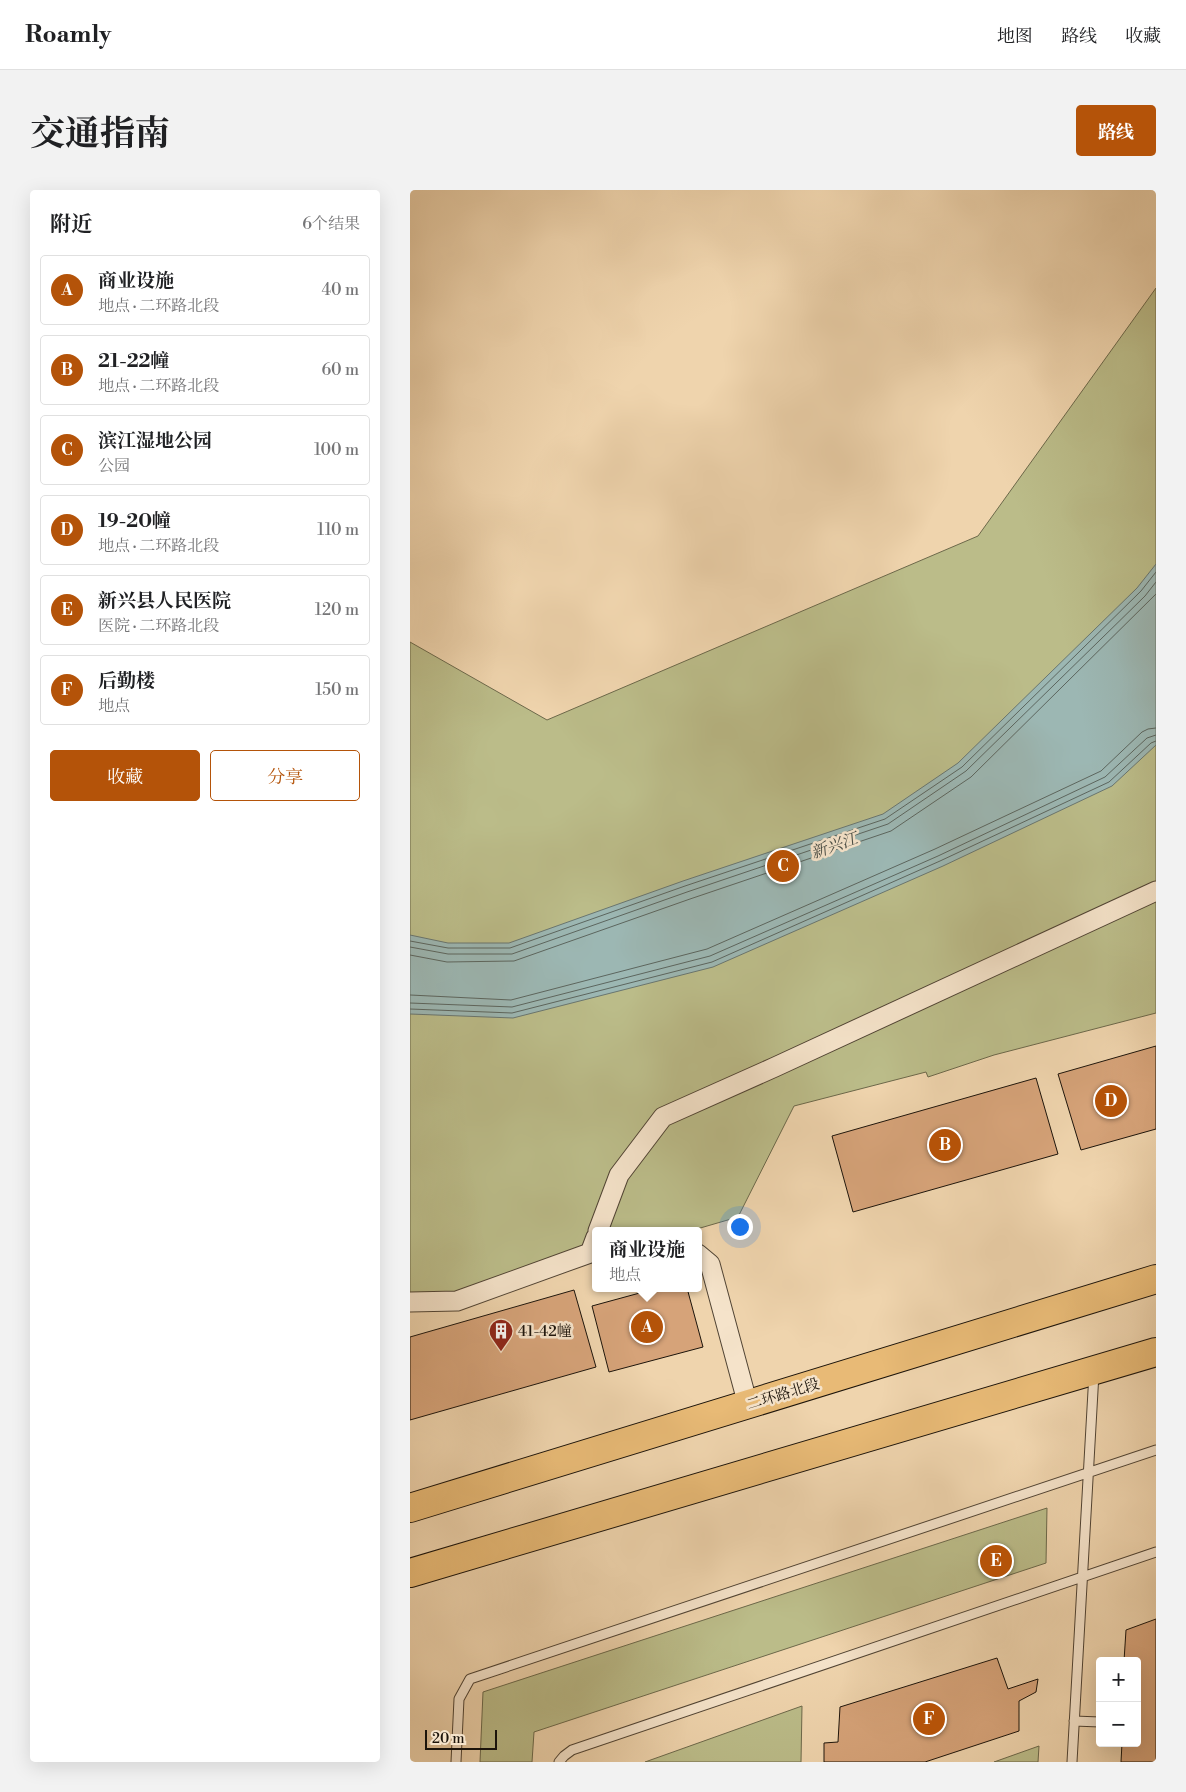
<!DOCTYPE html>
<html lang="zh">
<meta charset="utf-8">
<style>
body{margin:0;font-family:"Libre Bodoni","Noto Serif SC",serif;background:#f2f2f2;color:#202124}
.controls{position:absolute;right:15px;bottom:15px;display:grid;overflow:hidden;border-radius:5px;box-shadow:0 5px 20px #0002}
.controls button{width:45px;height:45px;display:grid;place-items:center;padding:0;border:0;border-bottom:1px solid #e0e0e0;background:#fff;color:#202124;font:25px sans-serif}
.scale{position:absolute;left:15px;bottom:12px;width:72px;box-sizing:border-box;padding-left:5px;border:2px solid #1c140b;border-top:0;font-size:14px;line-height:18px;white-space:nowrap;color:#1c140b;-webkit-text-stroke:4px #f5e3ca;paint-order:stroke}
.you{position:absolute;left:329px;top:1036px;width:18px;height:18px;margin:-12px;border:4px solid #fff;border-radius:50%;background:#1a73e8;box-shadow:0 0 0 8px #1a73e833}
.badge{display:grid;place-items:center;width:32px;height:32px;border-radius:50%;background:#b45309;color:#fff;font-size:16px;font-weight:700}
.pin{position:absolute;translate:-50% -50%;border:2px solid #fff;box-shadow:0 1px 5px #0006}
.popup{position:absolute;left:182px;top:1037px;width:110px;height:65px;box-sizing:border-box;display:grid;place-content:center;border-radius:5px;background:#fff;filter:drop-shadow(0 1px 4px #0005);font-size:16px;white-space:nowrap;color:#757577}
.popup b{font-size:19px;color:#202124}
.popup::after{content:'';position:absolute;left:50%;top:100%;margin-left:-10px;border:10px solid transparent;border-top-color:#fff}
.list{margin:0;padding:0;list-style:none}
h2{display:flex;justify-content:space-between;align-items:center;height:65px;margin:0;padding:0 20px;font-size:21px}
h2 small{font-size:16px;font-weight:400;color:#757577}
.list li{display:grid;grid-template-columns:32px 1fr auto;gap:15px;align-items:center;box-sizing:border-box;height:70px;margin:0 10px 10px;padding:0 10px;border:1px solid #e0e0e0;border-radius:5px}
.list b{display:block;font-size:19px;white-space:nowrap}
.list p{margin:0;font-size:16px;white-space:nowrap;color:#757577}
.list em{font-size:16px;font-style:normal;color:#757577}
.actions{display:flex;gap:10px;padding:15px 20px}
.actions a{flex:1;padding:11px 0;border:1px solid #b45309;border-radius:5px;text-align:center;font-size:18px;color:#b45309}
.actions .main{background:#b45309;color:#fff}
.map{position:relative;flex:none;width:746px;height:1572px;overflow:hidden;border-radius:5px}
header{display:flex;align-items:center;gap:30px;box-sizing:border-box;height:70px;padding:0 25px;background:#fff;border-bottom:1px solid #e0e0e0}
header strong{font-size:24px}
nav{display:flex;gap:28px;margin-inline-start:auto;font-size:18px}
.intro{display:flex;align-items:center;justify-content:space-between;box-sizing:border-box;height:120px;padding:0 30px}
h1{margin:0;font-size:35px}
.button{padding:12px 22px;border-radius:5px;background:#b45309;color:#fff;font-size:18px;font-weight:700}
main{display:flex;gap:30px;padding:0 30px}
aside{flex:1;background:#fff;border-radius:5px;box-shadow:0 5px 20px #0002}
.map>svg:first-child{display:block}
.green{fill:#bbbc89;stroke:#6c684a}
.water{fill:#9cb7b3;stroke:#697670}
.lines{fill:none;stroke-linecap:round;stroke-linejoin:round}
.shore{stroke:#5c665f;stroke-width:1}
.building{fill:#d6a379;stroke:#1c140b}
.lane-casing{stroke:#514434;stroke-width:11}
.street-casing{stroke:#514434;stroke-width:21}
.primary-casing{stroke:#1c140b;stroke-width:30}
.lane{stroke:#f5e3ca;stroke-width:9}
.street{stroke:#f5e3ca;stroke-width:19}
.primary{stroke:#e8ba76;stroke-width:28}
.labels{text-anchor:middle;stroke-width:5;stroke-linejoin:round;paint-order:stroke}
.poi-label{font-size:15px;fill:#1c140b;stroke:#f5e3ca;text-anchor:start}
.street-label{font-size:15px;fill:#1c140b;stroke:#f5e3ca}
.water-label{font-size:16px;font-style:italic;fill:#494d46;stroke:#f5e3ca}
</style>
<header>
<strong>Roamly</strong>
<nav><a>地图</a><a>路线</a><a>收藏</a></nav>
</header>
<div class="intro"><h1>交通指南</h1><a class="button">路线</a></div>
<main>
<aside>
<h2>附近<small>6个结果</small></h2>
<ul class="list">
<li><span class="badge">A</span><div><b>商业设施</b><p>地点 · 二环路北段</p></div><em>40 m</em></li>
<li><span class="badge">B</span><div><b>21-22幢</b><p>地点 · 二环路北段</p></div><em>60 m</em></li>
<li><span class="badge">C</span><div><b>滨江湿地公园</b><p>公园</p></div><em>100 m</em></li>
<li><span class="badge">D</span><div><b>19-20幢</b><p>地点 · 二环路北段</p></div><em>110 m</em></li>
<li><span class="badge">E</span><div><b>新兴县人民医院</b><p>医院 · 二环路北段</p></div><em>120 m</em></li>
<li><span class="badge">F</span><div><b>后勤楼</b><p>地点</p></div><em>150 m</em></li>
</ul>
<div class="actions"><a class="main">收藏</a><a>分享</a></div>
</aside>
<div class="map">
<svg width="746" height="1572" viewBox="0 0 746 1572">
<rect width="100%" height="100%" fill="#efd4ad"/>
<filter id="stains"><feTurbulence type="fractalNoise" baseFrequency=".004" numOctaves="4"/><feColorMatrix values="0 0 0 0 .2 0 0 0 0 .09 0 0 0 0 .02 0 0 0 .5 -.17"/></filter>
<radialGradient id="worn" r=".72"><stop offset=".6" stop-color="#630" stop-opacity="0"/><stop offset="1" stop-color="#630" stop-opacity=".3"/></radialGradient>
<path class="green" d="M746 98V823L584 865 518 887 516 882 384 916 328 1027 280 1041H186V1068L0 1121V452L137 530 568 346Z
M637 1318 636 1373 124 1542 122 1572H70L73 1502Z
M392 1516 391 1572H235Z
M629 1556 628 1572H584Z"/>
<path class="water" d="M746 374V555L702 596 533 676 303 777 103 828 0 824V745L38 753H99L273 691 473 624 548 573 727 398Z"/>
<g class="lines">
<path class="shore" d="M0 751 38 758H100L275 696 475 629 552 577 731 401 746 382
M0 757 38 764H102L277 702 478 634 556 581 735 406 746 392
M0 765 37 772 104 771 280 709 481 641 561 587 746 404
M0 805 101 810 297 759 525 659 691 581 732 542 738 539 746 538
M0 813 102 817 300 766 528 666 695 587 737 548 746 545
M0 819 102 823 302 772 530 671 699 592 741 553 746 551"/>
</g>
<path class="building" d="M746 856V939L671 960 648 884Z
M626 888 648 964 443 1022 422 946Z
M248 1098H277L293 1157 199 1182 182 1116Z
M164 1100 186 1177 0 1230V1147Z
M746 1429V1572H711L712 1553H727V1471H714L716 1440Z
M587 1468 598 1499 628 1489 626 1502 609 1511V1541L515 1572H414V1553L428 1552 430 1517Z"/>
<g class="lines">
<defs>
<path id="lane" d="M664 1531 690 1532
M46 1572 49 1509 60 1489 746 1260
M149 1572 154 1566 162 1560 746 1362
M662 1572 684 1183"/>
<path id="street" d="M188 1041 209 985 253 927 365 877 746 701
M288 1064 300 1074 338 1215
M0 1112 47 1111 180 1063 186 1047"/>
<path id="primary" d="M0 1318 746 1089
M0 1383 746 1162"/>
</defs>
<use href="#lane" class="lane-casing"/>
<use href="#street" class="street-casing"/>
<use href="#primary" class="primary-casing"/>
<use href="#lane" class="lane"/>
<use href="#street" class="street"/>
<use href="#primary" class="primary"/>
</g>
<defs>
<symbol id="building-pin" viewBox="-11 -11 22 30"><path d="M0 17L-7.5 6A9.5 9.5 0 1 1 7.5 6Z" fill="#8f2418" stroke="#f5e3ca"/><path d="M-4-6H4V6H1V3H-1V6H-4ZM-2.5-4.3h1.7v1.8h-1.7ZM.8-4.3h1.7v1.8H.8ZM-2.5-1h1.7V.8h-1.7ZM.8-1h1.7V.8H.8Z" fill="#fff"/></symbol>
</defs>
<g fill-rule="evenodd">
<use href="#building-pin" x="77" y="1127" width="28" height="38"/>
</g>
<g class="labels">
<g class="poi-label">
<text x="108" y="1146">41-42幢</text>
</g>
<g class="street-label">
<text transform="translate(373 1204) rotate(-17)" y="5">二环路北段</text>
</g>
<g class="water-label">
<text transform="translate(424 655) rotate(-19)" y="6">新兴江</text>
</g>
</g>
<rect width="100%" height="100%" filter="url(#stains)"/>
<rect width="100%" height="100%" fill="url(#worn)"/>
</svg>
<div class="controls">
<button>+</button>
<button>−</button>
</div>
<div class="scale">20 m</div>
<div class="you"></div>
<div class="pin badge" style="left:237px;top:1137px">A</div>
<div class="popup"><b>商业设施</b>地点</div>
<div class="pin badge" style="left:535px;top:955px">B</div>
<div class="pin badge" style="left:373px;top:676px">C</div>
<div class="pin badge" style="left:701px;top:911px">D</div>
<div class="pin badge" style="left:586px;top:1371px">E</div>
<div class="pin badge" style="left:519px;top:1529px">F</div>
</div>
</main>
